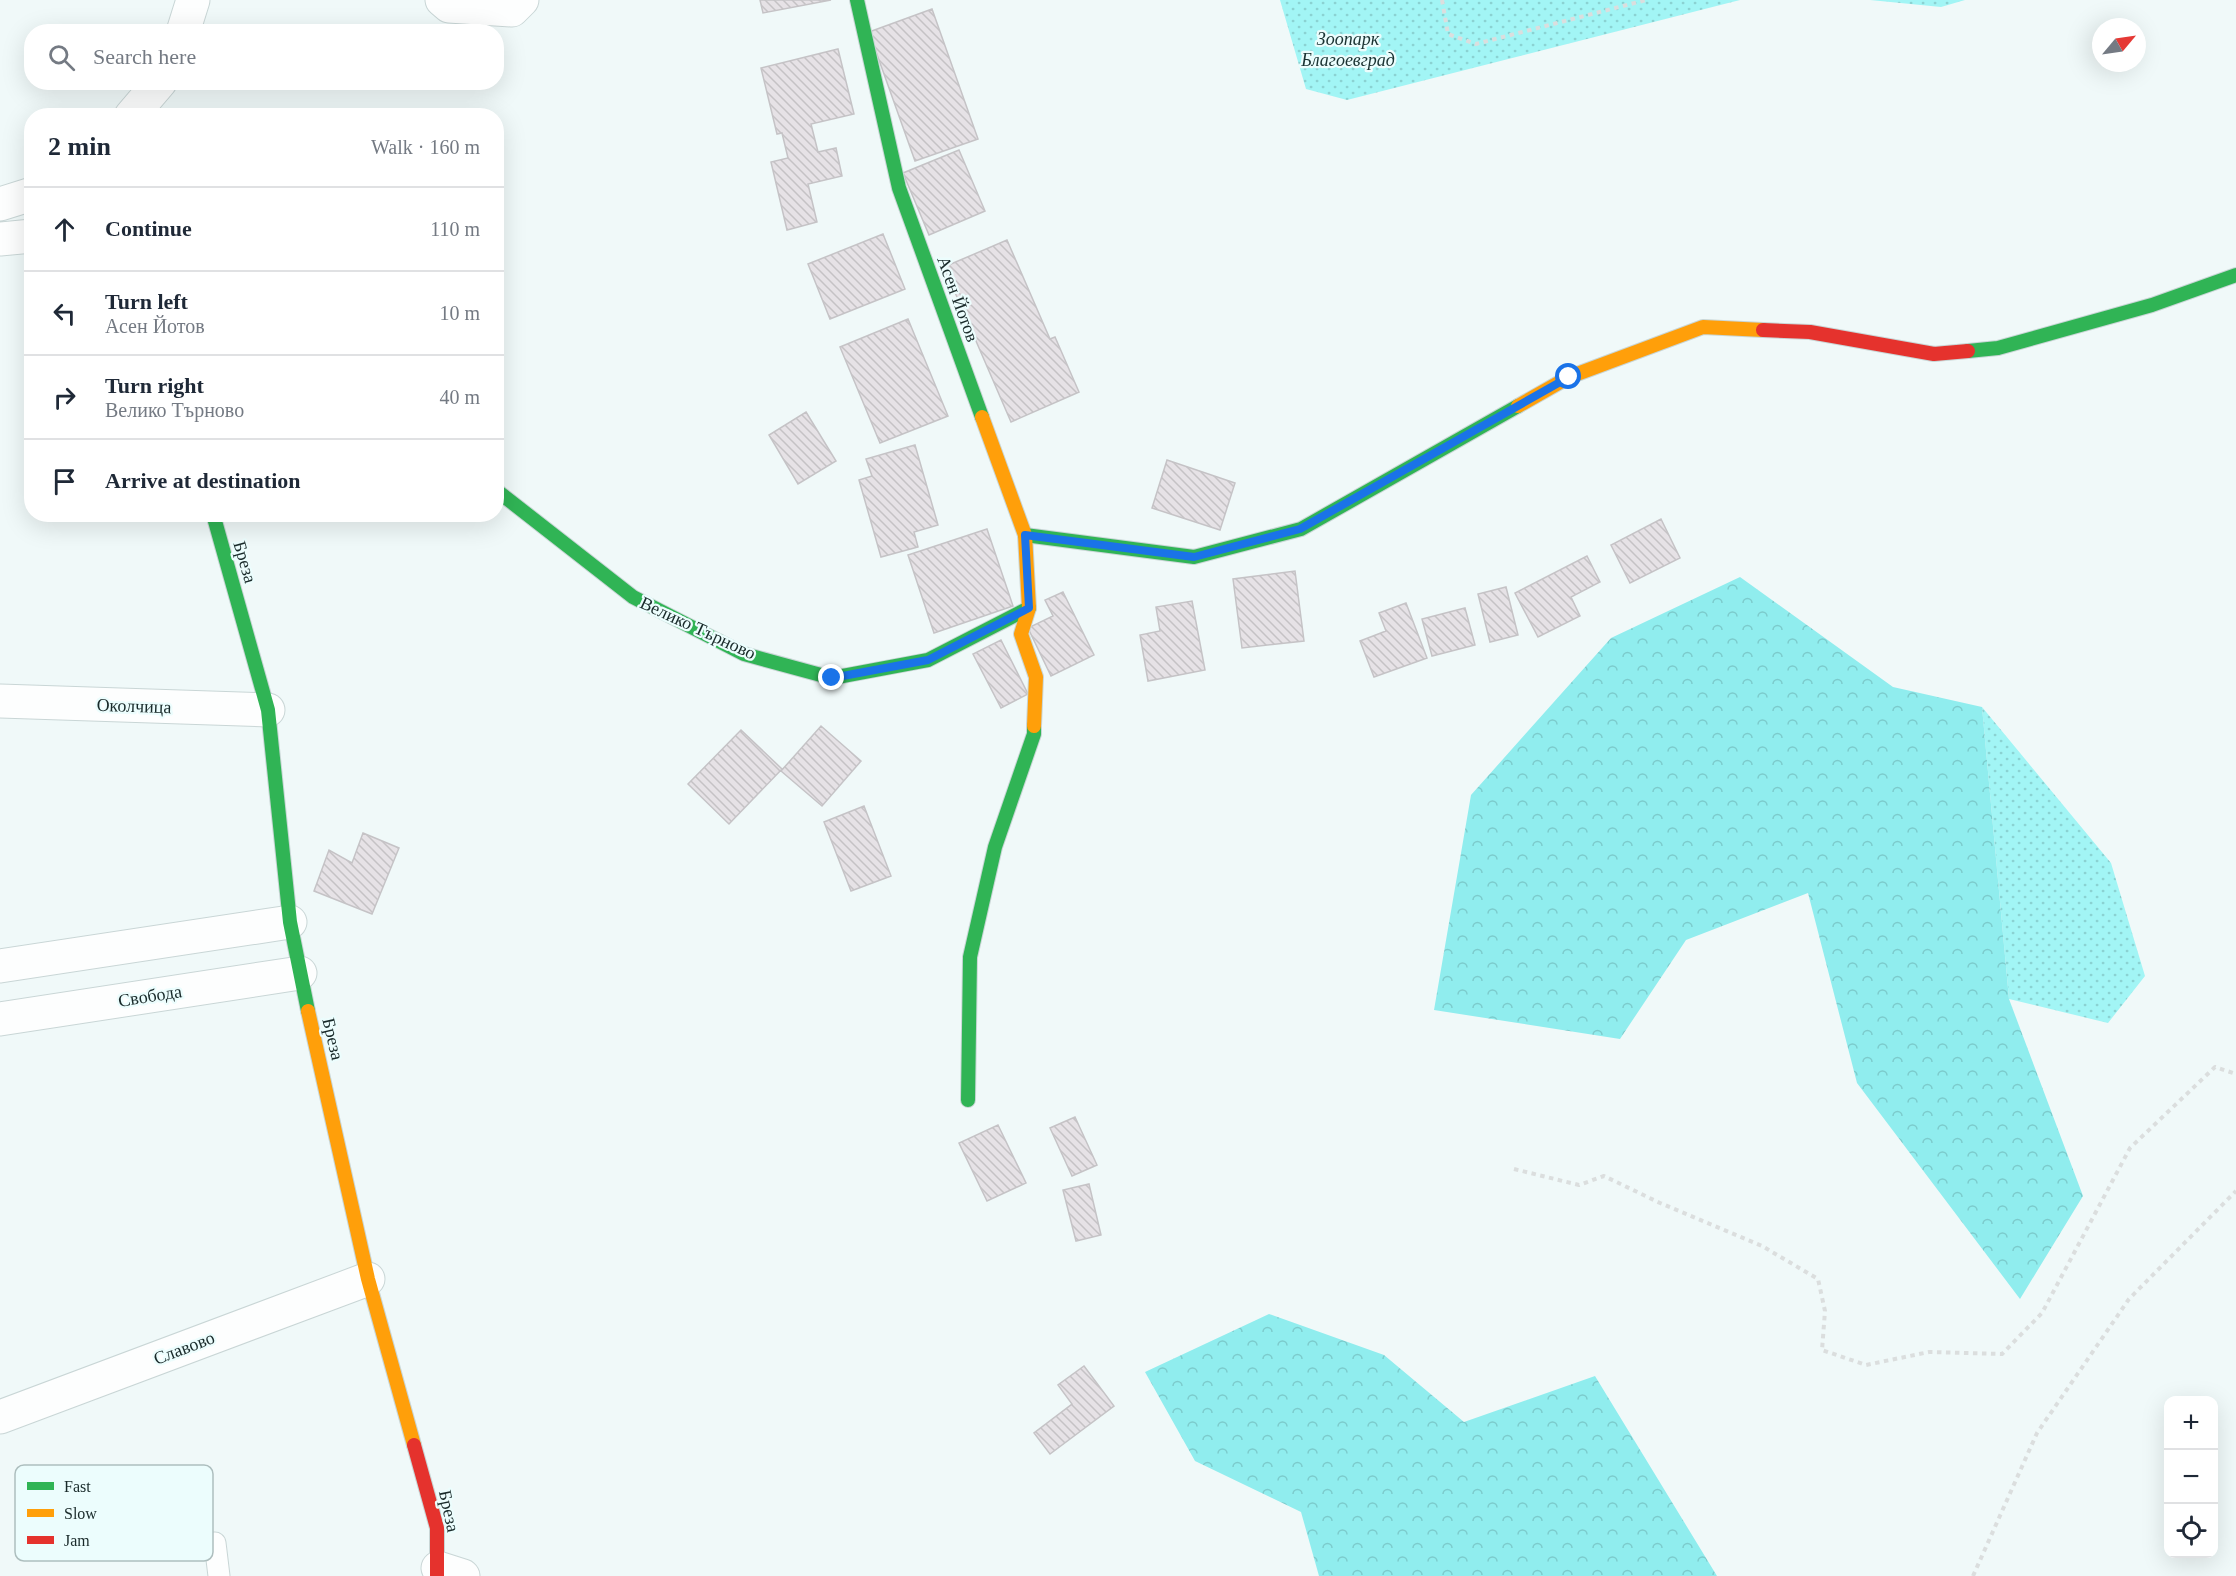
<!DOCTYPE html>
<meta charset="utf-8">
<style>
body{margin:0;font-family:"Times New Roman",serif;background:#f2f2f3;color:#1f2937}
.controls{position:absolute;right:18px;bottom:18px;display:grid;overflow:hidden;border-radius:12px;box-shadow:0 6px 24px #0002}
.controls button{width:54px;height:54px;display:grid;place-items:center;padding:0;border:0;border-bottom:2px solid #e0e1e3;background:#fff;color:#1f2937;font:30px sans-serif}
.compass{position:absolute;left:2092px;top:18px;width:54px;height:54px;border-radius:50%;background:#fff;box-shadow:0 6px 24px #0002;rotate:61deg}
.stop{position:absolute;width:18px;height:18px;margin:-14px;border:4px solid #1a73e8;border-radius:50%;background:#fff}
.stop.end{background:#1a73e8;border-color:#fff;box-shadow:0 2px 6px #0008}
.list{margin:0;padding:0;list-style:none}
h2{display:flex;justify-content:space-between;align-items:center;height:78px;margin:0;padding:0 24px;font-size:26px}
h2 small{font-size:20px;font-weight:400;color:#747a83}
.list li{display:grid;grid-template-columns:39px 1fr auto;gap:18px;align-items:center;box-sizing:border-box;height:84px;padding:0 24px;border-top:2px solid #e0e1e3}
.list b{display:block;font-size:22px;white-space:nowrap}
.list p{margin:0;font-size:20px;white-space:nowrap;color:#747a83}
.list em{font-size:20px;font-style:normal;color:#747a83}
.icon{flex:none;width:33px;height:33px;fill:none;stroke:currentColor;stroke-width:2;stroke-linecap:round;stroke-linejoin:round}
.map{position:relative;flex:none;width:2236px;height:1576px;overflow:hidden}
.search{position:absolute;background:#fff;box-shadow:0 6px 24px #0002;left:24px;top:24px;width:480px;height:66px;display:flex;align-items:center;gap:15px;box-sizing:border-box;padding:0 21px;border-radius:24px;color:#747a83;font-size:22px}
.panel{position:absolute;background:#fff;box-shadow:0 6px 24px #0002;left:24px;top:108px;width:480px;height:414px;border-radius:24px}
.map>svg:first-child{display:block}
.grass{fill:url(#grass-dots)}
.forest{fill:url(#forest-crowns)}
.building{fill:url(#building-back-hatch);stroke:#c5c3c6;stroke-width:1.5}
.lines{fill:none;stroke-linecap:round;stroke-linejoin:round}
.lane-casing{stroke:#c9d6d6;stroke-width:23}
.street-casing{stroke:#c9d6d6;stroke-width:35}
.fast-casing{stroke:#c9d6d6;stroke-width:16}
.slow-casing{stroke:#c9d6d6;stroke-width:16}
.jam-casing{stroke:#c9d6d6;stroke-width:16}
.path{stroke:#dbdede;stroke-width:4;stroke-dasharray:4.5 4.5;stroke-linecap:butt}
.lane{stroke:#fdfefe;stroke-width:21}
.street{stroke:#fdfefe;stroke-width:33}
.fast{stroke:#30b455;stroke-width:14}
.slow{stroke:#ff9f0a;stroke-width:14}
.jam{stroke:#e5322d;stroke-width:14}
.route{stroke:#1a73e8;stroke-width:8}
.labels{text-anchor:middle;stroke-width:4.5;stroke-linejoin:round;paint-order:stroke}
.park-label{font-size:18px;font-style:italic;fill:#1a3333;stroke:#ecfdfd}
.street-label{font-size:18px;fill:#192a2a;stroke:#ecfdfd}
.key{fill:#ecfdfd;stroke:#adbebe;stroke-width:1.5}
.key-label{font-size:16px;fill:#192a2a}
</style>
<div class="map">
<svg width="2236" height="1576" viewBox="0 0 2236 1576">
<defs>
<pattern id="grass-dots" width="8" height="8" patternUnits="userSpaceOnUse" patternTransform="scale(1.5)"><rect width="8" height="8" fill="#a2f5f5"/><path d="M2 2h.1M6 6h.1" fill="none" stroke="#8bd2d2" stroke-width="1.8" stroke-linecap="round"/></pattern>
<pattern id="forest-crowns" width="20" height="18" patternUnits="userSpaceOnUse" patternTransform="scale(1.5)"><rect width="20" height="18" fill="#90edee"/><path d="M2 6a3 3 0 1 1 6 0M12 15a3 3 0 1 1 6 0" fill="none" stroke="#7ccbcc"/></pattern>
<pattern id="building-back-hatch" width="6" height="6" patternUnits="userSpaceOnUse" patternTransform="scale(1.5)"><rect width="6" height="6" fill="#e6e2e6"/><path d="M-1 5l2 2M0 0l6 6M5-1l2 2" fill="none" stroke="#c5c2c5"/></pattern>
</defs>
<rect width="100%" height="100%" fill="#f0f9f9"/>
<path class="grass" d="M1280 0H1740L1347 100 1306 89Z
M1870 0H1965L1941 7Z
M1982 707 2111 863 2145 976 2108 1023 2009 999Z"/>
<path class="forest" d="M1740 577 1893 687 1982 707 2009 999 2083 1196 2020 1299 1857 1083 1808 893 1686 940 1620 1039 1434 1010 1471 795 1611 638Z
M1269 1314 1384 1355 1464 1422 1595 1376 1717 1576H1319L1301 1512 1195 1461 1145 1372Z"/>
<path class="building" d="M760 0H831L763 13Z
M932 9 978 139 915 161 869 32Z
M838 49 854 114 811 124 818 152 836 148 842 176 808 184 817 222 787 230 771 162 788 158 782 133 777 134 761 68Z
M959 150 985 211 929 235 903 173Z
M883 234 905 289 830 319 808 264Z
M1007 240 1050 339 1055 337 1079 392 1011 422 944 267Z
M908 319 948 416 880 443 840 347Z
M806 412 836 461 798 484 769 435Z
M915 445 938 525 914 532 918 547 881 557 859 480 872 476 866 459Z
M1167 460 1235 483 1220 530 1152 508Z
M1661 519 1680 558 1630 583 1611 545Z
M987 529 1013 606 934 633 908 555Z
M1587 556 1600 582 1571 597 1580 616 1538 637 1515 593Z
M1295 571 1304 641 1242 648 1233 579Z
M1506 587 1518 635 1490 642 1478 594Z
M1063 592 1094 655 1051 676 1028 628 1053 616 1045 600Z
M1192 601 1205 670 1148 681 1140 635 1160 631 1156 607Z
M1406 603 1427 658 1374 677 1360 641 1386 631 1379 613Z
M1465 608 1475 645 1432 656 1422 619Z
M1001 640 1028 694 1001 708 973 654Z
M821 726 861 761 822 806 781 771Z
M741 730 782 769 729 824 688 784Z
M864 806 891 876 851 891 824 822Z
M363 833 399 848 372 914 314 891 329 850 352 863Z
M1075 1117 1097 1165 1072 1176 1050 1128Z
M998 1125 1026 1183 987 1201 959 1143Z
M1089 1184 1101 1235 1076 1241 1063 1190Z
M1084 1366 1114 1406 1050 1454 1034 1433 1072 1404 1058 1385Z"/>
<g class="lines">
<defs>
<path id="lane" d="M215 1543 219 1576"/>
<path id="street" d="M442 0 449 6 512 10 522 0
M183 32 193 0
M131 116 160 82
M0 204 32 194
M0 239 32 236
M0 701 268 710
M0 966 290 922
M0 1019 300 973
M0 1417 368 1279
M438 1568 463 1576"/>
<path id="fast" d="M857 0 899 188 982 417
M1968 351 1998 348 2152 305 2236 275
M496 490 633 597 744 654 832 678 928 660 1029 608
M213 514 268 710 290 922 308 1011
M1025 535 1194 557 1301 529 1518 406
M968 1100 970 957 995 847 1034 734V726"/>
<path id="slow" d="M1518 406 1569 377 1703 327 1763 330
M982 417 1025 535 1029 608 1021 634 1036 677 1034 726
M308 1011 368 1279 414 1445"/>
<path id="jam" d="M1763 330 1810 332 1934 354 1968 351
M414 1445 437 1528V1576"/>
</defs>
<use href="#lane" class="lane-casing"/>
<use href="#street" class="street-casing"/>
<use href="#fast" class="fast-casing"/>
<use href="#slow" class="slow-casing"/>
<use href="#jam" class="jam-casing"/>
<path class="path" d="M1442 0 1448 34 1476 44 1646 0
M1514 1169 1579 1185 1604 1176 1660 1203 1762 1246 1818 1279 1825 1311 1822 1350 1866 1365 1929 1352 2002 1354 2042 1313 2130 1148 2215 1067 2236 1074
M1973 1576 2037 1433 2129 1299 2236 1191"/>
<use href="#lane" class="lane"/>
<use href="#street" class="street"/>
<use href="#fast" class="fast"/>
<use href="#slow" class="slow"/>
<use href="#jam" class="jam"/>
</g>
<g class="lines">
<path class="route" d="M832 678 928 660 1029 608 1025 535 1194 557 1300 529 1569 377"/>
</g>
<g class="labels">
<g class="park-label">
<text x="1348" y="45">Зоопарк<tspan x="1348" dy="21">Благоевград</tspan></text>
</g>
<g class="street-label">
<text transform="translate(958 299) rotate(70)" y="6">Асен Йотов</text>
<text transform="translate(245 562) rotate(74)" y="6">Бреза</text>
<text transform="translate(698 628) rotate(25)" y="6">Велико Търново</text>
<text transform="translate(134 706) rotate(2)" y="6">Околчица</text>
<text transform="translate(150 996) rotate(-9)" y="6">Свобода</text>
<text transform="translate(333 1039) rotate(77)" y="6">Бреза</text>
<text transform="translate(184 1348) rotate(-21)" y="6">Славово</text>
<text transform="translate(449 1511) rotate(78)" y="6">Бреза</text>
</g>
</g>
<rect x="15" y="1465" width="198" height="96" rx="9" class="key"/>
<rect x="27" y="1482" width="27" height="8" fill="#30b455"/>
<rect x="27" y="1509" width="27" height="8" fill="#ff9f0a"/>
<rect x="27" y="1536" width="27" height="8" fill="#e5322d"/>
<g class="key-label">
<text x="64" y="1492">Fast</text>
<text x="64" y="1519">Slow</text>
<text x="64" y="1546">Jam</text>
</g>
</svg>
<div class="controls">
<button>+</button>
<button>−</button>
<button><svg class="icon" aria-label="locate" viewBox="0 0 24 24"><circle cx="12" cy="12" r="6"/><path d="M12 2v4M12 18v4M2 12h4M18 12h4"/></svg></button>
</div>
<svg class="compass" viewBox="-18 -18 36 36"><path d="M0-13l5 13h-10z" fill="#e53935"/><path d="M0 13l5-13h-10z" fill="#747a83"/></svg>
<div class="stop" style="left:1569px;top:377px"></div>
<div class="stop end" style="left:832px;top:678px"></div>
<div class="search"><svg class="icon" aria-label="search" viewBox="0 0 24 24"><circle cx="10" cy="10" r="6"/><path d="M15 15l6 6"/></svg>Search here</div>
<section class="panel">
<h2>2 min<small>Walk · 160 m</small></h2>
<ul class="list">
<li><svg class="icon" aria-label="ahead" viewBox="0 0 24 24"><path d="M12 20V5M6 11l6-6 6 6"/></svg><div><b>Continue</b></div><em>110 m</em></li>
<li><svg class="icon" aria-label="left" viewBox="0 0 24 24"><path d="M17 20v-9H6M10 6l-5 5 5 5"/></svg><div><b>Turn left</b><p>Асен Йотов</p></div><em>10 m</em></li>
<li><svg class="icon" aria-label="right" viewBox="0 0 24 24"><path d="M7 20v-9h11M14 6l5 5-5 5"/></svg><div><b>Turn right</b><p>Велико Търново</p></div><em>40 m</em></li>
<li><svg class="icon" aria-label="arrive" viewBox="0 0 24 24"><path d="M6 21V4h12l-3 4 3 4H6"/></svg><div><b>Arrive at destination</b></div></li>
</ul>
</section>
</div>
